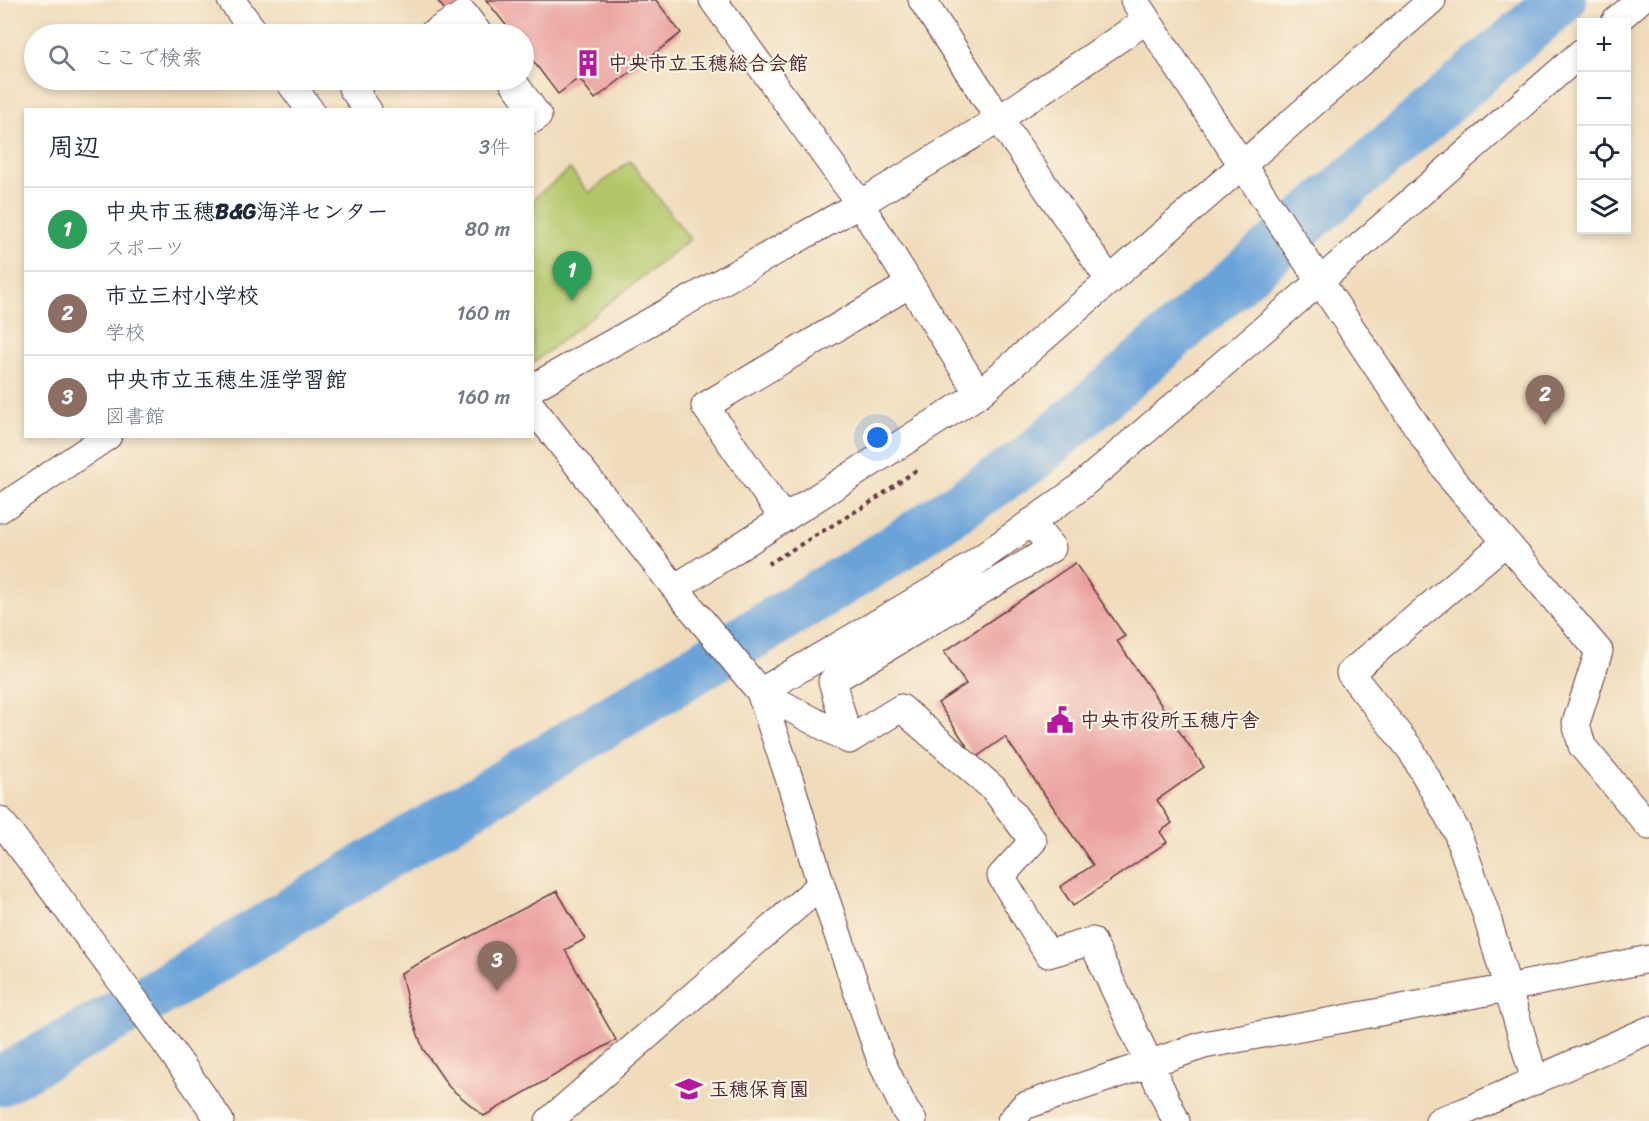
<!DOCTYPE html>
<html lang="ja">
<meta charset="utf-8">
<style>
body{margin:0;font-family:Sriracha,"Klee One",sans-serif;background:#f2f2f3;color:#1f2937}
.controls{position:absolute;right:18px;top:18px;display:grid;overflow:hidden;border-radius:0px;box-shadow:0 3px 9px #0003}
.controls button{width:54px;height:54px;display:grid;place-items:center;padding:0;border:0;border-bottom:2px solid #e0e1e3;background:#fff;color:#1f2937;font:30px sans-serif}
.you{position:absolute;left:878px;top:438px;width:21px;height:21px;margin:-15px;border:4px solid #fff;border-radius:50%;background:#1a73e8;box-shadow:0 0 0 9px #1a73e833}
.badge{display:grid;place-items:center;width:39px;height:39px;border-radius:50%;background:#b5179e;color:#fff;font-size:20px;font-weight:700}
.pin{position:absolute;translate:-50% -50px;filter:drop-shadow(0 2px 3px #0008)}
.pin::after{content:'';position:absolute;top:32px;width:21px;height:18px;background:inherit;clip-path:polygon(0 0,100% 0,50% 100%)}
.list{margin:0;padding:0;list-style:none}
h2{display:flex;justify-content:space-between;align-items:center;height:78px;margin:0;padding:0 24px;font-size:26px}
h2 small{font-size:20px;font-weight:400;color:#747a83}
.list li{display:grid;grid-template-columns:39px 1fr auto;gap:18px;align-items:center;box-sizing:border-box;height:84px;padding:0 24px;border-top:2px solid #e0e1e3}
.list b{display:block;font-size:22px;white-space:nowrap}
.list p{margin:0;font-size:20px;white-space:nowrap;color:#747a83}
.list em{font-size:20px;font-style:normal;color:#747a83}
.icon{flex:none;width:33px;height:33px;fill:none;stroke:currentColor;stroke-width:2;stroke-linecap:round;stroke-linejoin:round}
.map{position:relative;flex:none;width:1649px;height:1121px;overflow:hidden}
.search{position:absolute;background:#fff;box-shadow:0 3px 9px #0003;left:24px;top:24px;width:510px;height:66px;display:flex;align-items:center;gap:15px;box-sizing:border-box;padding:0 21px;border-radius:33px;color:#747a83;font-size:22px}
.panel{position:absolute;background:#fff;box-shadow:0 3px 9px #0003;left:24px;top:108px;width:510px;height:330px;border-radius:0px}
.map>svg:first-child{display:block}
.green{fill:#b3c76a;stroke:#7e734a;stroke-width:1.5}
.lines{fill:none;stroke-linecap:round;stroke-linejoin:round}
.river{stroke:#6aa3d9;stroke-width:50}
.building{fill:#ea9f9d}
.minor-casing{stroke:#633b41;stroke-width:29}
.path{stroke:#633b41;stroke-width:4;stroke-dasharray:4.5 4.5;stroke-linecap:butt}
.minor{stroke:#fff;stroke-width:27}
.labels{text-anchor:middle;stroke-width:4.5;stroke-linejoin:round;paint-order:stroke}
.poi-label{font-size:20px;font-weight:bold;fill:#4a1f2b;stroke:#fcf5e5;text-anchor:start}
</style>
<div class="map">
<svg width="1649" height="1121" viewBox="0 0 1649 1121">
<rect width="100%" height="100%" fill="#fcf5e5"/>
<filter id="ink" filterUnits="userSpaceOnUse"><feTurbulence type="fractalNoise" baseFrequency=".0167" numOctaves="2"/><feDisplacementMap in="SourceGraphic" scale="12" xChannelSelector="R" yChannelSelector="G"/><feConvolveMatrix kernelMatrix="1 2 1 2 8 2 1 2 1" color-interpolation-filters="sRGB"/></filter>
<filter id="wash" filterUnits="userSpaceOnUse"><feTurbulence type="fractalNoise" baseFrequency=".008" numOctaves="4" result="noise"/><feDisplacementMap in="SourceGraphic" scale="24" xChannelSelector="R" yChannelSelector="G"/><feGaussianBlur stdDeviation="1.35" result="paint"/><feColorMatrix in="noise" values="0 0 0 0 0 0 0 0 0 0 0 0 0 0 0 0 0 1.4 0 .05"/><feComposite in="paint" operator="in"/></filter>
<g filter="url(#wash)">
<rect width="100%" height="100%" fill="#f0dcbb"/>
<path class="green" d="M630 161 690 239 533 363V199L570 169 589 193Z"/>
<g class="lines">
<path class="river" d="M0 1081 149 998 890 552 1030 459 1561 0"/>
</g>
<g id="blocks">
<path class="building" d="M437 0H465L448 14Z
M486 0H656L681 33 595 99 579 78 558 94 524 49V34H513Z
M1075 563 1125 636 1117 641 1204 767 1157 800 1172 823 1160 832 1167 842 1073 906 1060 887 1093 865 1005 737 975 758 938 703 966 684 944 652Z
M557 891 585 939 565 950 616 1040 484 1116 449 1087 423 1049 409 1009 401 973Z"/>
</g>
</g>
<g filter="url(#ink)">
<use href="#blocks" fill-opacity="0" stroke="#633b41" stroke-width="1.5"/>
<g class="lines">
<defs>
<path id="minor" d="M231 0 256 34
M713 0 860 204 979 394
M922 0 999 119 1110 281
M1134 0 1231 148 1452 479 1599 651 1576 723 1582 746 1649 826
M1615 22 1640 0
M432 34 464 14 479 34
M288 80 310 110
M364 80 352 88 368 110
M512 80 538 116 532 120
M532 388 860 204 999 119 1147 20
M532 407 675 588 760 692 790 781 821 885 881 1061 905 1110 913 1121
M0 509 108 436
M784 519 705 406 910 284
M1506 542 1350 673 1411 750 1457 832 1486 914 1535 1081
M675 588 979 394 1432 0
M760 692 951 580 1075 491 1320 281 1582 52
M760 692 849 740
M849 740 901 708 994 789 1033 841 1001 876 1048 954 1092 941 1176 1121
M849 740 832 681 1052 548 1031 522
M0 820C75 919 150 1018 220 1121
M549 1121 821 885
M1011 1121 1024 1106 1204 1045 1508 988 1649 959
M1439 1121 1466 1111 1649 1030"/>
</defs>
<use href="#minor" class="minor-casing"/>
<path class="path" d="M768 564 873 501 919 468"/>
<use href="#minor" class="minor"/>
</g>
</g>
<defs>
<symbol id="building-bare" viewBox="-9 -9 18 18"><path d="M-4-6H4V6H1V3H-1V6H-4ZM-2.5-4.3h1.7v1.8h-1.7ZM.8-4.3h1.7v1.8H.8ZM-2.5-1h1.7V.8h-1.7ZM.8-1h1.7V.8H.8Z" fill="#b5179e" stroke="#fcf5e5" stroke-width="2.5" paint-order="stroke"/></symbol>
<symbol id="civic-bare" viewBox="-9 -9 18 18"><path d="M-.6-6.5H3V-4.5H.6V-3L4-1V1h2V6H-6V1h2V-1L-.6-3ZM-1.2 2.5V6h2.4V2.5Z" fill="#b5179e" stroke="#fcf5e5" stroke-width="2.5" paint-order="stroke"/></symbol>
<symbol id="school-bare" viewBox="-9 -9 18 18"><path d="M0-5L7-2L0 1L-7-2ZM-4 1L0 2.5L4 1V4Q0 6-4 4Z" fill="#b5179e" stroke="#fcf5e5" stroke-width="2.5" paint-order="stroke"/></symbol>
</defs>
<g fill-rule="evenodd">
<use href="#building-bare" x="569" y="44" width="38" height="38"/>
<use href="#civic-bare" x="1041" y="701" width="38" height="38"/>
<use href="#school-bare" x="670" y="1070" width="38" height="38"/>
</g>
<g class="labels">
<g class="poi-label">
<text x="608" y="70">中央市立玉穂総合会館</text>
<text x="1080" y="727">中央市役所玉穂庁舎</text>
<text x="709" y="1096">玉穂保育園</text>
</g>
</g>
</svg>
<div class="controls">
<button>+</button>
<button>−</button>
<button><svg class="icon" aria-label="locate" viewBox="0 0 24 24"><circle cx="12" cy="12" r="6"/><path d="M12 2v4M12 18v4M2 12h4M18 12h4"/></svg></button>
<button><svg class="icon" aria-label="layers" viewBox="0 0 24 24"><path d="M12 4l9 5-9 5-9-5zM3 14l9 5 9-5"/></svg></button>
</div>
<div class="you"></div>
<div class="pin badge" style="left:572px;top:301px;background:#2e9e5b">1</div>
<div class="pin badge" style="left:1545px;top:425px;background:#8d6e63">2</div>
<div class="pin badge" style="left:497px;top:991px;background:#8d6e63">3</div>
<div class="search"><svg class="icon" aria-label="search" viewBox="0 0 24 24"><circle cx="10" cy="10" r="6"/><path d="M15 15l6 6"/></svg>ここで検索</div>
<section class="panel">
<h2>周辺<small>3件</small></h2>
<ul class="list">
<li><span class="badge" style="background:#2e9e5b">1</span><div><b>中央市玉穂B&amp;G海洋センター</b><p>スポーツ</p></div><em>80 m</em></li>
<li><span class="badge" style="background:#8d6e63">2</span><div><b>市立三村小学校</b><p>学校</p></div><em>160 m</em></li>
<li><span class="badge" style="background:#8d6e63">3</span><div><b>中央市立玉穂生涯学習館</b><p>図書館</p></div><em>160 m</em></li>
</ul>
</section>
</div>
